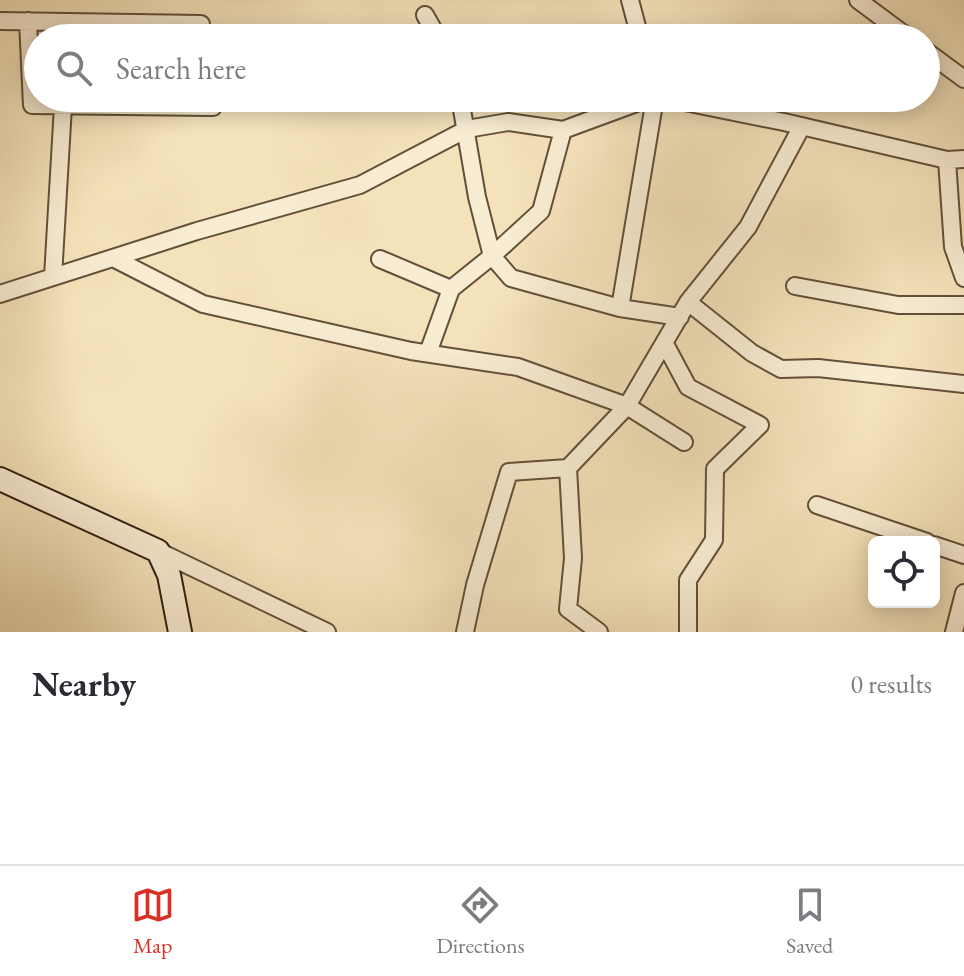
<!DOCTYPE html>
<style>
body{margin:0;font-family:"EB Garamond",serif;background:#f2f2f3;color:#2b2b33}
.controls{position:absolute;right:24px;bottom:24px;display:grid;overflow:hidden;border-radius:12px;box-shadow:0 4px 20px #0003}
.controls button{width:72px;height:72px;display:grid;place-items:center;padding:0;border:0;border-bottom:2px solid #e1e1e2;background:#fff;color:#2b2b33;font:40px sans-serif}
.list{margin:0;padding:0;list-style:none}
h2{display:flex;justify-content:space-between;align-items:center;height:104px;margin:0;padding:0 32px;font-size:34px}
h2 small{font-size:26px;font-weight:400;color:#7c7c81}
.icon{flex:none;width:44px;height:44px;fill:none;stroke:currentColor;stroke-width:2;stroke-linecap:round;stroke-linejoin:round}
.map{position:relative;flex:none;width:964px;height:632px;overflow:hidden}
.search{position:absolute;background:#fff;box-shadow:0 4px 20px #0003;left:24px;right:24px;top:24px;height:88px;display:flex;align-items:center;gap:20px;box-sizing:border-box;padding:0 28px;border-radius:44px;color:#7c7c81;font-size:30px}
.sheet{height:232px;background:#fff}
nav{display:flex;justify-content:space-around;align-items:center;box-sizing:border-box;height:112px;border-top:2px solid #e1e1e2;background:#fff;font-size:22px;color:#7c7c81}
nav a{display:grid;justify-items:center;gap:4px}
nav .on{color:#d93025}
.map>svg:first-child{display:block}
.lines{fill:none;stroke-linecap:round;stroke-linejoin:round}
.street-casing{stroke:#63503a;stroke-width:20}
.secondary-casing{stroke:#332010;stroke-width:26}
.street{stroke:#f8ecd2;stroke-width:16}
.secondary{stroke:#f8ecd2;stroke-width:22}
</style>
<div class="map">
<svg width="964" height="632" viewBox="0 0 964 632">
<rect width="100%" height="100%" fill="#f4e2ba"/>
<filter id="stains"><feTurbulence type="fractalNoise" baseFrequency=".0025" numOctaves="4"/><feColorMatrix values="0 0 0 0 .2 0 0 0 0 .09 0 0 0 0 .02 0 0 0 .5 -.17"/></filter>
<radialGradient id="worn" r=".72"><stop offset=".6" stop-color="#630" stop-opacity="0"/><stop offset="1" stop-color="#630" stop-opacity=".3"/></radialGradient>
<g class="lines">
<defs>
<path id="street" d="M630 0 640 38
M858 0 909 38
M425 15 438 38
M0 21 201 24
M28 21 32 105 213 107
M926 51 964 79
M460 98 477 197 492 256 511 278 620 308 680 317
M665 98 784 122 947 160 964 159
M947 160 953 247 964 278
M113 258 203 304 411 351 518 367 627 406 568 468 509 472 475 585 465 632
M380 259 451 289
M53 277 63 106
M795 286 898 305H964
M0 294 197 231 360 185 467 129 508 122 563 130 650 98
M688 302 752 353 781 369 818 368 964 384
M620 308 655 98
M665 344 688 387 760 425 715 469 714 540 688 580V632
M428 353 451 289 492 256 541 211 563 130
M684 442 627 406 688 302 748 227 802 126
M568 468 573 558 568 609 599 632
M817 505 927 542
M934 545 964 555
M158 551 327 632
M954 632 964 593"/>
<path id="secondary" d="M0 479 158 551 169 575 180 632"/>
</defs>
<use href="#street" class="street-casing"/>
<use href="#secondary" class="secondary-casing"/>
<use href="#street" class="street"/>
<use href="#secondary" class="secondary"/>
</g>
<rect width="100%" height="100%" filter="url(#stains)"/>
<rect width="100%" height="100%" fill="url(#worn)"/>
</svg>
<div class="controls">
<button><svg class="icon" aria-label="locate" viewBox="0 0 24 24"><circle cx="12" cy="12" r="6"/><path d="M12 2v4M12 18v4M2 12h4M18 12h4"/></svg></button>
</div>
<div class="search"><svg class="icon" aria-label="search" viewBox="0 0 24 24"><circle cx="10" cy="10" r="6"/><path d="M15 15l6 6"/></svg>Search here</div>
</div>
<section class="sheet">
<h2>Nearby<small>0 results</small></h2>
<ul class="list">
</ul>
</section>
<nav>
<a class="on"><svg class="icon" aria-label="map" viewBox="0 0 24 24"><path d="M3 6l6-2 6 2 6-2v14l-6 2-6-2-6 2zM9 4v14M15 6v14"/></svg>Map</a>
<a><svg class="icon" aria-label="directions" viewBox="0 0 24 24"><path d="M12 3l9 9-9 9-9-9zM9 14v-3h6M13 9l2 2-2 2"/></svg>Directions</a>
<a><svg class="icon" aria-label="saved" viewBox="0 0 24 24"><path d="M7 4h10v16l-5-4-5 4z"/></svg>Saved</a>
</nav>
